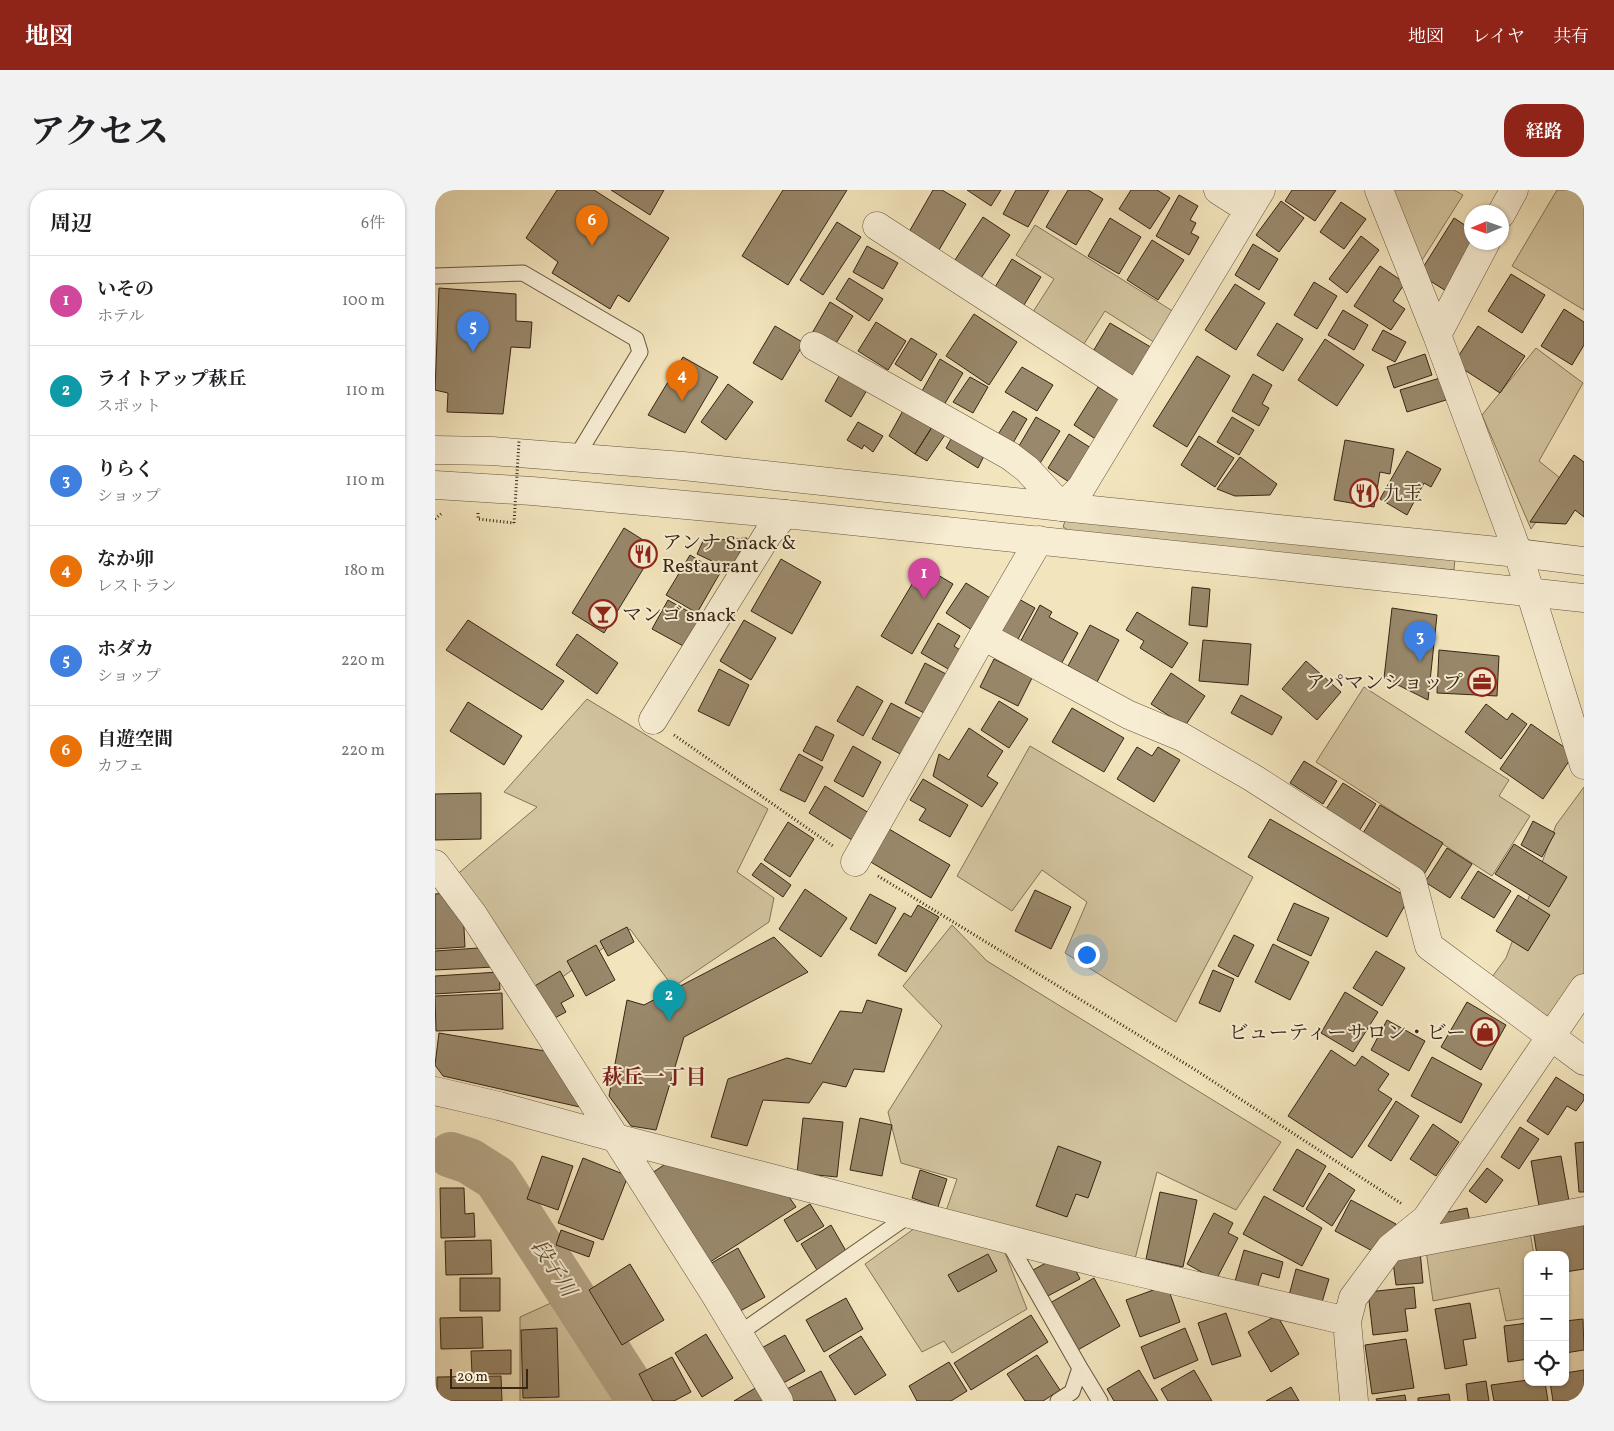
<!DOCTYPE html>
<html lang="ja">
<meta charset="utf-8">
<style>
body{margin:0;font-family:Vollkorn,"Noto Serif JP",serif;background:#f2f2f2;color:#202124}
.controls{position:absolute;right:15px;bottom:15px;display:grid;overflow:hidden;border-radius:10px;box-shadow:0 1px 4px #0004}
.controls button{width:45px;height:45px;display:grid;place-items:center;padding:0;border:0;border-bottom:1px solid #e0e0e0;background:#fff;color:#202124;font:25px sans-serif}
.compass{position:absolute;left:1029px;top:15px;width:45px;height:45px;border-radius:50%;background:#fff;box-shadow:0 1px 4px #0004;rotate:268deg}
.scale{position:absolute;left:15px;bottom:12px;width:78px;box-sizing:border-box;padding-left:5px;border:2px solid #382513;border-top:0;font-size:14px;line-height:18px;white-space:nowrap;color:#382513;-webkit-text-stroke:4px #f7edd3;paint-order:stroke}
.you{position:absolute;left:651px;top:764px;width:18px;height:18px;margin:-12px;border:4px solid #fff;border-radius:50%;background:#1a73e8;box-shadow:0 0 0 8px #1a73e833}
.badge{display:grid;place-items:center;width:32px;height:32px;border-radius:50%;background:#8f2418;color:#fff;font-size:16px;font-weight:700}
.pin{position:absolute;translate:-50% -41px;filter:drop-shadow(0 1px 2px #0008)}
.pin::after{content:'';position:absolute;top:26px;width:18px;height:15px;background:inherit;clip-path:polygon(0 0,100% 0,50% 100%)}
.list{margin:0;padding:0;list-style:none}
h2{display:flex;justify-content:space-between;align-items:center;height:65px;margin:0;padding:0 20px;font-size:21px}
h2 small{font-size:16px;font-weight:400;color:#757577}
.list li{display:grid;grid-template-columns:32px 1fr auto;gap:15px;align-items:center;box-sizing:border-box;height:90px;padding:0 20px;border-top:1px solid #e0e0e0}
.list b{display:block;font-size:19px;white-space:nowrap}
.list p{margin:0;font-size:16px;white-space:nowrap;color:#757577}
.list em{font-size:16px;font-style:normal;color:#757577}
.icon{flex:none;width:28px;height:28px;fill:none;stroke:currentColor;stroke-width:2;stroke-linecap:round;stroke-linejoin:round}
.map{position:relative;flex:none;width:1149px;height:1211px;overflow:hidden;border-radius:20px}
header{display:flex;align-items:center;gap:30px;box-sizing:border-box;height:70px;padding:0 25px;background:#8f2418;color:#fff}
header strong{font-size:24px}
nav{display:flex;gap:28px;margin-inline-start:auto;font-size:18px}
.intro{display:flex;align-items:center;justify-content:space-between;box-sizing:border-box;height:120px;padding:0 30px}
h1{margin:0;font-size:35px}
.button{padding:12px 22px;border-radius:20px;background:#8f2418;color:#fff;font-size:18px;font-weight:700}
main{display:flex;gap:30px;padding:0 30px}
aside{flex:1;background:#fff;border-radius:20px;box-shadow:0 1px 4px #0004}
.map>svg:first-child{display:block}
.green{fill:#d2c49f;stroke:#857459}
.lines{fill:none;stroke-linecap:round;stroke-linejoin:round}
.river{stroke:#b3a383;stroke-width:46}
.building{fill:#99886b;stroke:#382513}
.service-casing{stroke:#66553d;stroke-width:17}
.minor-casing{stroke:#66553d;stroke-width:29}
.tertiary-casing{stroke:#66553d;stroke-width:29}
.path{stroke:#382513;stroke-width:3;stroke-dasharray:1 2.5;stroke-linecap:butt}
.service{stroke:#f7edd3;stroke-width:15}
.minor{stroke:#f7edd3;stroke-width:28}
.tertiary{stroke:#f7edd3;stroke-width:28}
.path-bridge{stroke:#382513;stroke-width:3;stroke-dasharray:1 2.5;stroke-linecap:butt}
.labels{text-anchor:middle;stroke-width:4;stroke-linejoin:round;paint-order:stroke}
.poi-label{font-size:20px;fill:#382513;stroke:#f7edd3;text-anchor:start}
.neighbourhood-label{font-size:21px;font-weight:bold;fill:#7a1f14;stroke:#f7edd3}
.water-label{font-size:21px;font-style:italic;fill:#63513a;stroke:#f7edd3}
</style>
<header>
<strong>地図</strong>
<nav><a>地図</a><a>レイヤ</a><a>共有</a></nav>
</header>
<div class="intro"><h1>アクセス</h1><a class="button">経路</a></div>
<main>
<aside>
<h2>周辺<small>6件</small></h2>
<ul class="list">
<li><span class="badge" style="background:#d1479c">1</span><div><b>いその</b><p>ホテル</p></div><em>100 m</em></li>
<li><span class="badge" style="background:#0f9aa8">2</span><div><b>ライトアップ萩丘</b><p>スポット</p></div><em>110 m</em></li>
<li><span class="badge" style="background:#3f7fe0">3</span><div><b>りらく</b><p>ショップ</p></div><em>110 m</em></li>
<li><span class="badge" style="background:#e8710a">4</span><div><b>なか卯</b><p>レストラン</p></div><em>180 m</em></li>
<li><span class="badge" style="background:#3f7fe0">5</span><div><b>ホダカ</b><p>ショップ</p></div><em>220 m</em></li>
<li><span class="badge" style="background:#e8710a">6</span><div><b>自遊空間</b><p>カフェ</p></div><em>220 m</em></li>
</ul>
</aside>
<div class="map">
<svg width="1149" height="1211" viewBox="0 0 1149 1211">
<rect width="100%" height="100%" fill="#f2e4bc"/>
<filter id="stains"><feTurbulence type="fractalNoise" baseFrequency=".004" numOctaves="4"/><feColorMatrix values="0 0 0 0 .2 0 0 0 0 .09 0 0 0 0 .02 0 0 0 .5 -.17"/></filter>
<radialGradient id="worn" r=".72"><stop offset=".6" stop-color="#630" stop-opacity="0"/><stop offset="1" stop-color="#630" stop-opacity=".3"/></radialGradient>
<path class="green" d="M955 0H1019L1028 5 984 75Z
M1122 0H1149V120L1077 76Z
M600 35 744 125 725 156 670 121 647 157 596 125 619 89 581 65Z
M1101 158 1148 193 1104 271 1130 292 1096 339 1047 225Z
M636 330 1020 368 1019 380 639 343 628 337 630 331Z
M929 497 1074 590 1064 606 1095 626 1057 686 881 572Z
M152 509 333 619 302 682 339 708 334 732 238 797 195 739 102 805 19 687 102 617 69 602Z
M595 556 818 687 741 832 630 763 652 712 607 680 577 721 522 686Z
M1149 597V797L1124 835 1057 787 1071 768 1121 635Z
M517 735 552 771 846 952 801 1020 722 982 699 1073 510 1024 522 989 466 973 453 922 507 836 468 796Z
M487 1033 567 1055 592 1119 517 1163 509 1151 487 1162 430 1074Z
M1095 1042 1099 1065H1093V1128L1071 1131 1064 1098 998 1111 991 1060Z
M127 1108 187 1211H85V1127Z"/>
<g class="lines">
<path class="river" d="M16 965 34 971 61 988 205 1211"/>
</g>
<path class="building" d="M122 0H159L234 48 194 112 183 105 175 119 117 83 123 72 91 48Z
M176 0H229L215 25Z
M348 0H412L353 95 307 66Z
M498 0H507L531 14 504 60 474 42Z
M532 0H566L556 16Z
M581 0H614L593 37 568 24Z
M633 0H653L668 9 641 55 611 37Z
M696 0H722L735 8 715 39 684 19Z
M857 0H901L880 31 850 11Z
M744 5 763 16 755 30 761 33 756 43 764 47 754 65 721 46Z
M846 11 869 28 844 62 821 45Z
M906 12 931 29 909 59 885 42Z
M548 27 575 45 544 91 518 73Z
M675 28 706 47 684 84 653 66Z
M1019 28 1036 39V52L1016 104 984 84Z
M402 32 426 47 388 105 365 90Z
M926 46 944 60 912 103 894 89Z
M717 50 749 70 723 110 692 90Z
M818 54 843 69 824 100 800 85Z
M432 56 463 73 448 99 418 82Z
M577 69 606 87 586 120 557 102Z
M945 76 970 93 958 111 970 119 956 140 919 116Z
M1076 84 1110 105 1087 143 1053 121Z
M414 88 448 109 434 131 401 109Z
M879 92 902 106 882 139 859 125Z
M800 94 830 113 801 160 770 140Z
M4 98 81 104V131L97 132 95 158 76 157 68 224 12 222 13 203 0 200Z
M395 112 418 126 398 158 376 145Z
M1129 119 1149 132V155L1137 175 1106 156Z
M908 120 933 135 919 160 893 145Z
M539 124 582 152 554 195 511 166Z
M441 132 471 151 453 180 423 161Z
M675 133 719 159 702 189 657 163Z
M842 133 868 149 848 181 822 165Z
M340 136 369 153 347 190 318 173Z
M1043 136 1090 166 1065 203 1019 173Z
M948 140 971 152 960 172 937 160Z
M476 148 502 164 486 191 460 174Z
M890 149 929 175 902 216 863 190Z
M990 164 997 185 959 198 952 177Z
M762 166 795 186 752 257 718 236Z
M248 167 283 187 250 243 213 225Z
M505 169 528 183 509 215 487 201Z
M587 177 618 195 602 221 570 202Z
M408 179 435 195 416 227 390 211Z
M818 184 837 195 827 214 834 218 824 236 797 221Z
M535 187 553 197 538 223 518 212Z
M1005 188 1011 210 972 222 965 200Z
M293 194 318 212 291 250 266 232Z
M663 197 687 212 662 250 639 235Z
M470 217 499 234 480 264 454 246Z
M578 221 592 229 575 258 560 249Z
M601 227 625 241 604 275 581 261Z
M797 227 819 240 804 265 782 252Z
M423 232 448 246 438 262 429 255 427 259 412 250Z
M499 234 512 242 492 271 480 264Z
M520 242 551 262 543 278 511 258Z
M634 244 656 258 634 292 613 278Z
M764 246 799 268 780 297 746 275Z
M910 250 959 259 955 284 945 282 939 317 899 310Z
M972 261 1006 279 996 297 989 293 972 325 945 309Z
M1139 265 1149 272V327L1140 320 1131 334 1095 332Z
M805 267 842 294 835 305 800 306 782 299Z
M189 338 221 358 169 443 137 423Z
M312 348 296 380 262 364 268 351Z
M255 365 285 383 262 423 231 405Z
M346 369 386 392 357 444 316 421Z
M488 376 518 394 477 464 446 446Z
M531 393 560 411 540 442 511 423Z
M757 397 775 399 772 437 754 435Z
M582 408 600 418 582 451 563 441Z
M233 410 265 428 250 457 217 439Z
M605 415 617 422 614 427 643 443 625 476 584 454Z
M957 418 1002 425 993 510 949 488Z
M702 422 753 453 737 478 705 458 709 451 691 440Z
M33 430 129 491 107 520 11 460Z
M309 430 341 448 316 490 285 471Z
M503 433 525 446 519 456 531 464 520 483 486 463Z
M655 435 684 450 662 492 633 476Z
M142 444 183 473 162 504 121 475Z
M768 450 816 454 813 495 764 491Z
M1004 460 1064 466 1062 506 1002 503Z
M559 469 597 488 583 516 545 497Z
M871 471 906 502 882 530 847 499Z
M490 473 511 484 491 524 470 513Z
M284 479 314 495 294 536 263 521Z
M736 483 770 506 750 536 716 514Z
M422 496 448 511 428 546 402 531Z
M806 505 847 527 837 545 796 523Z
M564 511 593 529 574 558 546 540Z
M33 512 87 546 69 575 15 541Z
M456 513 490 531 471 567 437 549Z
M1051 514 1072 530 1077 523 1092 534 1066 569 1030 542Z
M637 518 689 548 669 582 617 552Z
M1096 534 1139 564 1108 609 1065 579Z
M381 536 399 545 387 571 368 561Z
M534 538 568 561 552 586 563 593 547 617 498 586 504 564 514 570Z
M418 556 446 572 428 607 399 591Z
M702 557 717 566 723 557 745 570 719 612 682 589Z
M364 564 388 577 370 612 345 600Z
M869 571 902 591 888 614 855 593Z
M488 589 533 615 515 647 484 630 491 619 475 610Z
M908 593 941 614 924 641 891 619Z
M390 596 434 623 417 650 374 623Z
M46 603V649L0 650V604Z
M945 615 1008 653 988 686 925 648Z
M835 629 974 708 952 747 813 667Z
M1098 631 1120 643 1107 667 1086 655Z
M353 632 379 649 355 687 329 670Z
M454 639 515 675 496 708 434 671Z
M1079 654 1132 687 1114 717 1060 684Z
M1012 658 1037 674 1015 708 990 692Z
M326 673 356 695 348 707 317 685Z
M1043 681 1076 701 1059 728 1026 708Z
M370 699 412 728 386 767 344 739Z
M600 700 636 717 616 759 580 741Z
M15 703 28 719 30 757 0 759V704Z
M435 704 461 718 441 754 415 739Z
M1083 705 1115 725 1093 761 1061 741Z
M859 713 894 728 876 766 842 750Z
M483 715 504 727 471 782 443 765 469 723 476 727Z
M192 737 199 752 173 766 165 751Z
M799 745 819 755 803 787 783 776Z
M339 747 373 782 249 847 221 940 196 936 174 906 192 810 209 815Z
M838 754 874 772 855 810 820 792Z
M161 755 180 790 151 806 132 771Z
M58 757 59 777 0 780V761Z
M941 761 970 778 947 816 918 798Z
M778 780 799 789 785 822 764 813Z
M125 781 139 806 126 813 131 822 116 830 98 797Z
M64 782 65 800 0 804V786Z
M910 802 943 822 918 862 886 843Z
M67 803 68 839 1 841 0 806Z
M432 810 467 819 449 882 419 879 411 897 388 892 374 913 328 910 312 956 276 947 293 889 352 868 376 874 405 821 427 823Z
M1032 812 1071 835 1046 880 1006 857Z
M952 830 990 851 974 881 936 860Z
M4 843 122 863 149 918 8 886 0 875Z
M896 860 920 876 927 866 954 884 943 900 957 909 917 968 853 926Z
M997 867 1047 894 1026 933 976 906Z
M1121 887 1149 905V910L1141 921 1132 916 1113 945 1092 931Z
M961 911 984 926 956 971 933 956Z
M368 928 408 932 402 987 362 983Z
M425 928 457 935 447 986 415 980Z
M998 934 1024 952 1001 986 975 969Z
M1085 937 1104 949 1084 979 1066 967Z
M1149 952V1002H1144L1140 953Z
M623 956 666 972 653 1008 641 1004 632 1027 601 1016Z
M862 959 891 976 868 1017 838 1000Z
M107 966 138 976 123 1020 92 1009Z
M1126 966 1134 1011 1104 1016 1096 971Z
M148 968 193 986 168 1050 123 1033Z
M235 971 350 1001 361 1017 272 1074 214 985Z
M1052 978 1068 990 1051 1013 1034 1001Z
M485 980 512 989 503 1017 477 1008Z
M894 983 920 1000 897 1036 871 1019Z
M5 998H29L30 1024 39 1023 40 1047 6 1048Z
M725 1002 762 1010 748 1077 711 1069Z
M829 1006 887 1038 867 1076 808 1044Z
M916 1010 961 1034 945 1065 900 1041Z
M375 1014 389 1036 362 1052 349 1030Z
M1032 1018 1036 1036 1004 1042 1000 1025Z
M779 1023 798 1033 793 1043 803 1048 781 1090 752 1074Z
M396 1035 411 1061 382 1080 366 1054Z
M1149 1035V1079L1130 1082V1065H1102L1098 1040Z
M126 1040 159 1052 154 1067 121 1055Z
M56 1050 57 1084 11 1085 10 1051Z
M303 1058 330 1107 300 1124 273 1075Z
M809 1060 848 1072 844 1088 827 1083 820 1105 798 1098Z
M985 1061 988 1093 961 1095 957 1064Z
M553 1064 562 1081 523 1102 513 1085Z
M622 1067 628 1078 637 1073 645 1089 611 1107 598 1080Z
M195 1074 229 1130 187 1155 154 1100Z
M861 1079 894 1089 884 1122 852 1113Z
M25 1088H65V1121H25Z
M659 1088 685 1136 641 1161 615 1113Z
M732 1095 745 1132 705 1147 691 1110Z
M979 1097 981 1118 970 1119 973 1141 938 1145 933 1102Z
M411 1108 428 1139 389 1162 371 1130Z
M1035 1113 1041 1148 1028 1150 1032 1175 1010 1179 1000 1119Z
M791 1123 806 1166 777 1175 763 1133Z
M596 1125 613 1152 536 1200 519 1173Z
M842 1125 864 1164 836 1182 813 1142Z
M47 1127 48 1158 6 1159 5 1128Z
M1148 1129 1149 1160 1130 1163V1131Z
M1093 1133V1169L1073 1172 1069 1136Z
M122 1138 124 1207 88 1208 86 1140Z
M750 1138 763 1170 719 1189 706 1157Z
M271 1144 298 1188 267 1207 240 1163Z
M350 1145 370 1181 343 1196 323 1160Z
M426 1146 451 1185 420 1205 394 1166Z
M971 1149 979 1198 937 1204 930 1155Z
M76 1160V1184H37L36 1161Z
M602 1165 625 1200 608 1211H590L572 1184Z
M237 1167 256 1202 239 1211H218L204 1184Z
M514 1172 532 1201 516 1211H482L474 1196Z
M704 1180 723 1211H679L672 1199Z
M759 1180 777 1211H733L726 1199Z
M1149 1180V1211H1118L1115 1192H1130V1183Z
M386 1181 401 1211H355L350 1200Z
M66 1186 67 1211H2V1187Z
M1093 1190V1192H1110L1113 1211H1059L1056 1195Z
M1051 1191 1054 1211H1033L1031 1194Z
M322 1197 330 1211H299Z
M856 1197 864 1211H831Z
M1014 1204 1015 1211H983V1208Z
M970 1205 971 1211H942L941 1209Z"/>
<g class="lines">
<defs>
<path id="service" d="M0 86 88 83 201 149 205 162 140 269
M571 1048 645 1178 637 1202 623 1211
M302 1145 476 1024
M645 1178 665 1211"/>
<path id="minor" d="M783 0 814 20
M944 0 1002 145 1083 363 1149 575
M1066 24 1079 0
M442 36 702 205
M1002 145 1051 52
M379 156 575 266 592 279 627 317 646 298 826 0
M604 350 548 446 694 525 747 547 818 588 977 690 994 756 1149 871
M218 530 333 344 350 324
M420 672 548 446
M0 674 39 726 114 843 281 1106 344 1211
M0 901 64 916 181 948 664 1073 912 1131
M959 1057 1149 1021
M919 1211 912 1131 918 1108 955 1058 991 1029 1149 798"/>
<path id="tertiary" d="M0 260 57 261 248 276 627 317 1083 363 1149 371
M0 295 97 301 350 324 1149 408"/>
</defs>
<use href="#service" class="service-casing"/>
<use href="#minor" class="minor-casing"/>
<use href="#tertiary" class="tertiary-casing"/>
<path class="path" d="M43 323V329L79 333
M0 329 7 323
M239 545 398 656
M443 686 759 879 967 1014"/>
<use href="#service" class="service"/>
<use href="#minor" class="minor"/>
<use href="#tertiary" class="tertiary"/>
<path class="path-bridge" d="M79 333 84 251"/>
</g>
<defs>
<symbol id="restaurant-ring" viewBox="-11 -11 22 22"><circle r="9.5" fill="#f7edd3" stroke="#8f2418" stroke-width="1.5"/><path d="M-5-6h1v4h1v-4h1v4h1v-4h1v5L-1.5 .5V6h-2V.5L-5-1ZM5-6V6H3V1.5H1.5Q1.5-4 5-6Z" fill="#8f2418"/></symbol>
<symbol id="bar-ring" viewBox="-11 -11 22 22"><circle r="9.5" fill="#f7edd3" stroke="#8f2418" stroke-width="1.5"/><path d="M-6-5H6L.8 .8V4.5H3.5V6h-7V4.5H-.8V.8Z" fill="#8f2418"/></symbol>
<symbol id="office-ring" viewBox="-11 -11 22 22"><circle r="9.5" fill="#f7edd3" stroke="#8f2418" stroke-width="1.5"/><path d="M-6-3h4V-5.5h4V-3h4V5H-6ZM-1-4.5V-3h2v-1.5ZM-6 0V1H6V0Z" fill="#8f2418"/></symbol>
<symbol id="shop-ring" viewBox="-11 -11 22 22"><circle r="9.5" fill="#f7edd3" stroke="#8f2418" stroke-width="1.5"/><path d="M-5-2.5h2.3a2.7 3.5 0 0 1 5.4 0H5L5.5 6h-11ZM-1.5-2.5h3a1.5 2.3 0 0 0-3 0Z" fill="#8f2418"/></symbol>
</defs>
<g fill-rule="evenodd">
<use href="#restaurant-ring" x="913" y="287" width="32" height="32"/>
<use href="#restaurant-ring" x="192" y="348" width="32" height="32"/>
<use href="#bar-ring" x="152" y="408" width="32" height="32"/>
<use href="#office-ring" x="1031" y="476" width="32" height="32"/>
<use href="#shop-ring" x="1034" y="826" width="32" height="32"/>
</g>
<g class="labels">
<g class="poi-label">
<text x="948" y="310">九王</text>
<text x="227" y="359">アンナ Snack &amp;<tspan x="227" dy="23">Restaurant</tspan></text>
<text x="187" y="431">マンゴ snack</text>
<text x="1028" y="499" text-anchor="end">アパマンショップ</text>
<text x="1031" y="849" text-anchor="end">ビューティーサロン・ビー</text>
</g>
<g class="neighbourhood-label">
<text x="219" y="894">萩丘一丁目</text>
</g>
<g class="water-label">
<text transform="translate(119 1078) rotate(57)" y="7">段子川</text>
</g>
</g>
<rect width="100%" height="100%" filter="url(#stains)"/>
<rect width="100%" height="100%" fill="url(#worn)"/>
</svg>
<div class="controls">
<button>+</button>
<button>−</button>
<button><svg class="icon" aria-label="locate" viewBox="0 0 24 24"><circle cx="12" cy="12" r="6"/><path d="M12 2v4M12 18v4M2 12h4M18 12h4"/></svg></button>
</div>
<svg class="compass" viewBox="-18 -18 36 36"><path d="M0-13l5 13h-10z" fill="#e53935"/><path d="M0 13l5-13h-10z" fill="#757577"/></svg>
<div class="scale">20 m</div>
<div class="you"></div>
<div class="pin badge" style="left:489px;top:409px;background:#d1479c">1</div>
<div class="pin badge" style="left:234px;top:831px;background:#0f9aa8">2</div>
<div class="pin badge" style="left:985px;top:472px;background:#3f7fe0">3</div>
<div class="pin badge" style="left:247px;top:211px;background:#e8710a">4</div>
<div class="pin badge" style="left:38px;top:162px;background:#3f7fe0">5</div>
<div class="pin badge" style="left:157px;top:56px;background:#e8710a">6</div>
</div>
</main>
